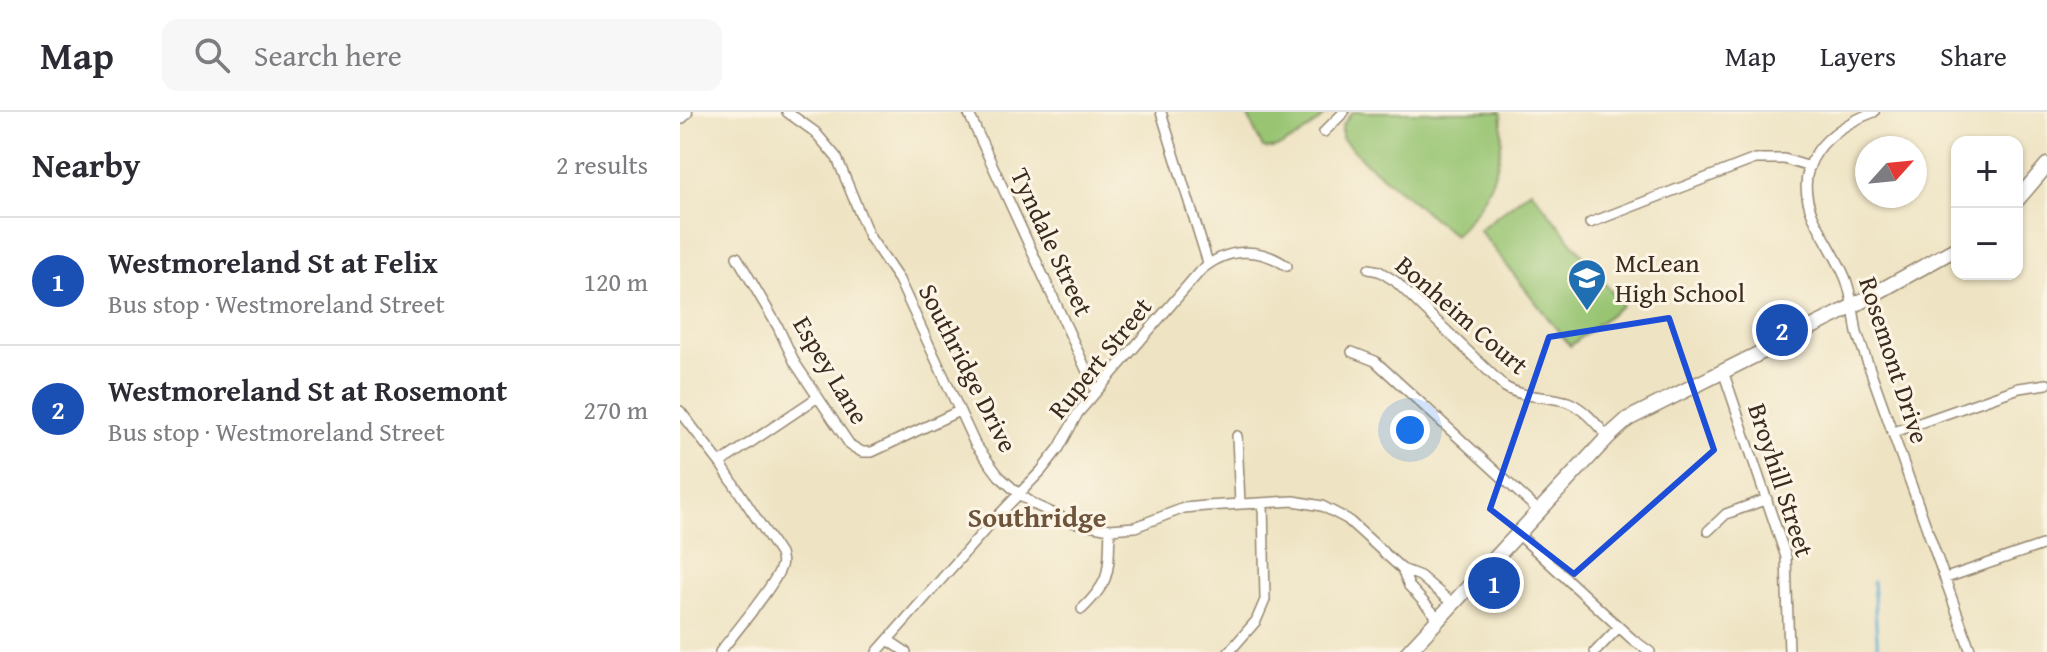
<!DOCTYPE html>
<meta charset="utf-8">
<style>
body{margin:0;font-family:"Gentium Book Plus",serif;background:#f7f7f7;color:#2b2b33}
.controls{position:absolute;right:24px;top:24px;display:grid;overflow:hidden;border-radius:16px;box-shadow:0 2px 6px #0004}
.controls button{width:72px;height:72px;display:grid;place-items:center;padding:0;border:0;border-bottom:2px solid #e1e1e2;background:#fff;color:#2b2b33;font:40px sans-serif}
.compass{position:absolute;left:1175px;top:24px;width:72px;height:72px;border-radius:50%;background:#fff;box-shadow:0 2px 6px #0004;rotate:63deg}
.you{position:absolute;left:730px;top:318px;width:28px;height:28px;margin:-20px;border:6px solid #fff;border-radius:50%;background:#1a73e8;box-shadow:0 0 0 12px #1a73e833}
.badge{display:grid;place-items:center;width:52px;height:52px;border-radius:50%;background:#1f6fb2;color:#fff;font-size:26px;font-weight:700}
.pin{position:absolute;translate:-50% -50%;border:4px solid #fff;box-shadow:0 2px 8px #0006}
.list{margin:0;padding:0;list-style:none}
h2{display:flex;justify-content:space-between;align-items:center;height:104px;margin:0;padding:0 32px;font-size:34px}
h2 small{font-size:26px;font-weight:400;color:#7c7c81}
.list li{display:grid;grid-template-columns:52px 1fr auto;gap:24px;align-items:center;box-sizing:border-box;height:128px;padding:0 32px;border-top:2px solid #e1e1e2}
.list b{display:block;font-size:30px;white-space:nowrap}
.list p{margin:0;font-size:26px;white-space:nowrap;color:#7c7c81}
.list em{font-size:26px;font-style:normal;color:#7c7c81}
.icon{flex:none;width:44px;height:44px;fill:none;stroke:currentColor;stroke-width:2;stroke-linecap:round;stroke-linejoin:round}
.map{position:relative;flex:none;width:1367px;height:540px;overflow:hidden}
header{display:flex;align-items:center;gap:48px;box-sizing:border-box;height:112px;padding:0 40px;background:#fff;border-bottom:2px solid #e1e1e2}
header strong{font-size:38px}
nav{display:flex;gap:44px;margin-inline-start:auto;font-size:28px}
.search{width:560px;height:72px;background:#f7f7f7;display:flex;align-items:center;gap:20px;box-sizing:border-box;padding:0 28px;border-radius:16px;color:#7c7c81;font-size:30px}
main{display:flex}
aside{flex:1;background:#fff}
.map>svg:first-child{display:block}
.pitch{fill:#99c573;stroke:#6a7848;stroke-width:2}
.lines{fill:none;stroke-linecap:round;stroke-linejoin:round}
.stream{stroke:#51a9ce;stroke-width:3}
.minor-casing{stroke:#948670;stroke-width:12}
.secondary-casing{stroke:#948670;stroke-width:17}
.minor{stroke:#fff;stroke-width:9}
.secondary{stroke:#fff;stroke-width:14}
.marked{fill:none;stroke:#1d4ed8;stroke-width:6;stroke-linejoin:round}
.labels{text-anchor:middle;stroke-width:6;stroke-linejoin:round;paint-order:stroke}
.street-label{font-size:26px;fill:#3b2a1e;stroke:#fcf5e5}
.poi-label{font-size:26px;fill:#3b2a1e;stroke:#fcf5e5;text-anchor:start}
.neighbourhood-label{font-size:28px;font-weight:bold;fill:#6e543c;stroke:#fcf5e5}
</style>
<header>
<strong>Map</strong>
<div class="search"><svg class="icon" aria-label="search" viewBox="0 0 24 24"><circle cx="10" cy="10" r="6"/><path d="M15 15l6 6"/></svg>Search here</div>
<nav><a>Map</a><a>Layers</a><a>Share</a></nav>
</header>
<main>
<aside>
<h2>Nearby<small>2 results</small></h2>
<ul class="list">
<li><span class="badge" style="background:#1a4fb4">1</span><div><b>Westmoreland St at Felix</b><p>Bus stop · Westmoreland Street</p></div><em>120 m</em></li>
<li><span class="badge" style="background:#1a4fb4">2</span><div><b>Westmoreland St at Rosemont</b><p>Bus stop · Westmoreland Street</p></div><em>270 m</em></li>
</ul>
</aside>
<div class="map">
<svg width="1367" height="540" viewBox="0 0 1367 540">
<rect width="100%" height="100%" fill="#fcf5e5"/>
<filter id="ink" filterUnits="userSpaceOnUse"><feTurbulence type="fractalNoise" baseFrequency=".0125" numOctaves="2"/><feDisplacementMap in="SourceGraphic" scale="16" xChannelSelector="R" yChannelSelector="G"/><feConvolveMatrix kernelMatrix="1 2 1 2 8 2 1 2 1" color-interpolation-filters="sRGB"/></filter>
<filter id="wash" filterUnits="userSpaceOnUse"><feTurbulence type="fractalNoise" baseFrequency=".006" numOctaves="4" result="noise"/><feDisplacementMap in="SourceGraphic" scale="32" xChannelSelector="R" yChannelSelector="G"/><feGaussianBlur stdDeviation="1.8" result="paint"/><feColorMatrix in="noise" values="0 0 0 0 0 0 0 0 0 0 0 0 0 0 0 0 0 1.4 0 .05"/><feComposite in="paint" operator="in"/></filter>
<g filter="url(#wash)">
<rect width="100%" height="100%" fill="#eee3c2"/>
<path class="pitch" d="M566 0H649C634 13 604 40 583 36Z
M672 0H821C827 48 808 90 774 123L685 50 662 26V14Z
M851 78 942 193 890 234 799 118Z"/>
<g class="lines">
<path class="stream" d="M1193 470 1198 540"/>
</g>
</g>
<g filter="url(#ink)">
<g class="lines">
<defs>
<path id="minor" d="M107 0 135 20 157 46 189 124 219 168 295 332 319 364 339 382 355 393 392 410 430 417 455 415 504 396 526 394 614 389 642 394 667 407 722 457 740 464 773 492
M288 0 416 279
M481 0 528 151
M1194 0C1149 17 1110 51 1133 104 1143 125 1156 144 1165 165 1172 182 1174 203 1177 221L1291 540
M644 20 664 0
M910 111 1075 47H1104L1130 55
M57 145 98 215 115 251 170 333 182 340H192L279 299
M689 157 699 159 715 169 825 275C845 287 867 283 888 290 905 297 916 312 928 325
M672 240 695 249 859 399
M1043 259 1106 445 1109 540
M0 299 40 351 100 442C101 447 103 449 101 454 97 471 53 523 40 540
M1214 320 1339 276 1367 272
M557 324 560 392
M40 351 138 285
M1028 419 1046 402 1087 387
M838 422 952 527 970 540
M722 457 729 474 759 507
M1266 466 1362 433
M402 497C433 467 428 458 430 417
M208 528 226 540
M197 540 312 410 361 359 379 336 398 301 520 159C546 136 578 134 607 154
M549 540 576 509 585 488 583 391
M915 540 939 515"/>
<path id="secondary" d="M0 5 5 0
M1337 88 1367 53
M728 540 928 325 948 307 1162 200 1277 136"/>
</defs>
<use href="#minor" class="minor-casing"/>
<use href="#secondary" class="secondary-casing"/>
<use href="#minor" class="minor"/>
<use href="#secondary" class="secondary"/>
</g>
</g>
<path class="marked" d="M989 206 1034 338 894 462 810 397 869 225Z"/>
<defs>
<symbol id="school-pin" viewBox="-11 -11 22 30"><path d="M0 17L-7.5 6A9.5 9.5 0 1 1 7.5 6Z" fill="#1f6fb2" stroke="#fcf5e5"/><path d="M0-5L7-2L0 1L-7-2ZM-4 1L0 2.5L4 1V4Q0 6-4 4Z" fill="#fff"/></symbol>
</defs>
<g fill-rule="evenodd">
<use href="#school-pin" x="885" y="144" width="44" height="60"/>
</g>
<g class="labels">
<g class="street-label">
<text transform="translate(372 130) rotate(65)" y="9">Tyndale Street</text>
<text transform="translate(782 203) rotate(41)" y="9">Bonheim Court</text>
<text transform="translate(420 246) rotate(-51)" y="9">Rupert Street</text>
<text transform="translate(1214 248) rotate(72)" y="9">Rosemont Drive</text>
<text transform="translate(288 256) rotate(63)" y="9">Southridge Drive</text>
<text transform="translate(151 258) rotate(59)" y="9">Espey Lane</text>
<text transform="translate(1101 368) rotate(72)" y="9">Broyhill Street</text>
</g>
<g class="poi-label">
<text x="935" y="160">McLean<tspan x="935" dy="30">High School</tspan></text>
</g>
<g class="neighbourhood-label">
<text x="357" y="415">Southridge</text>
</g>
</g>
</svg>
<div class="controls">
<button>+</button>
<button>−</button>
</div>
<svg class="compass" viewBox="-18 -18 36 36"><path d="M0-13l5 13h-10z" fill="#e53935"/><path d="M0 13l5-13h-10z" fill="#7c7c81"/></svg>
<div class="you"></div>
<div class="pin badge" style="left:814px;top:471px;background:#1a4fb4">1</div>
<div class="pin badge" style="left:1102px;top:218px;background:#1a4fb4">2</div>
</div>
</main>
